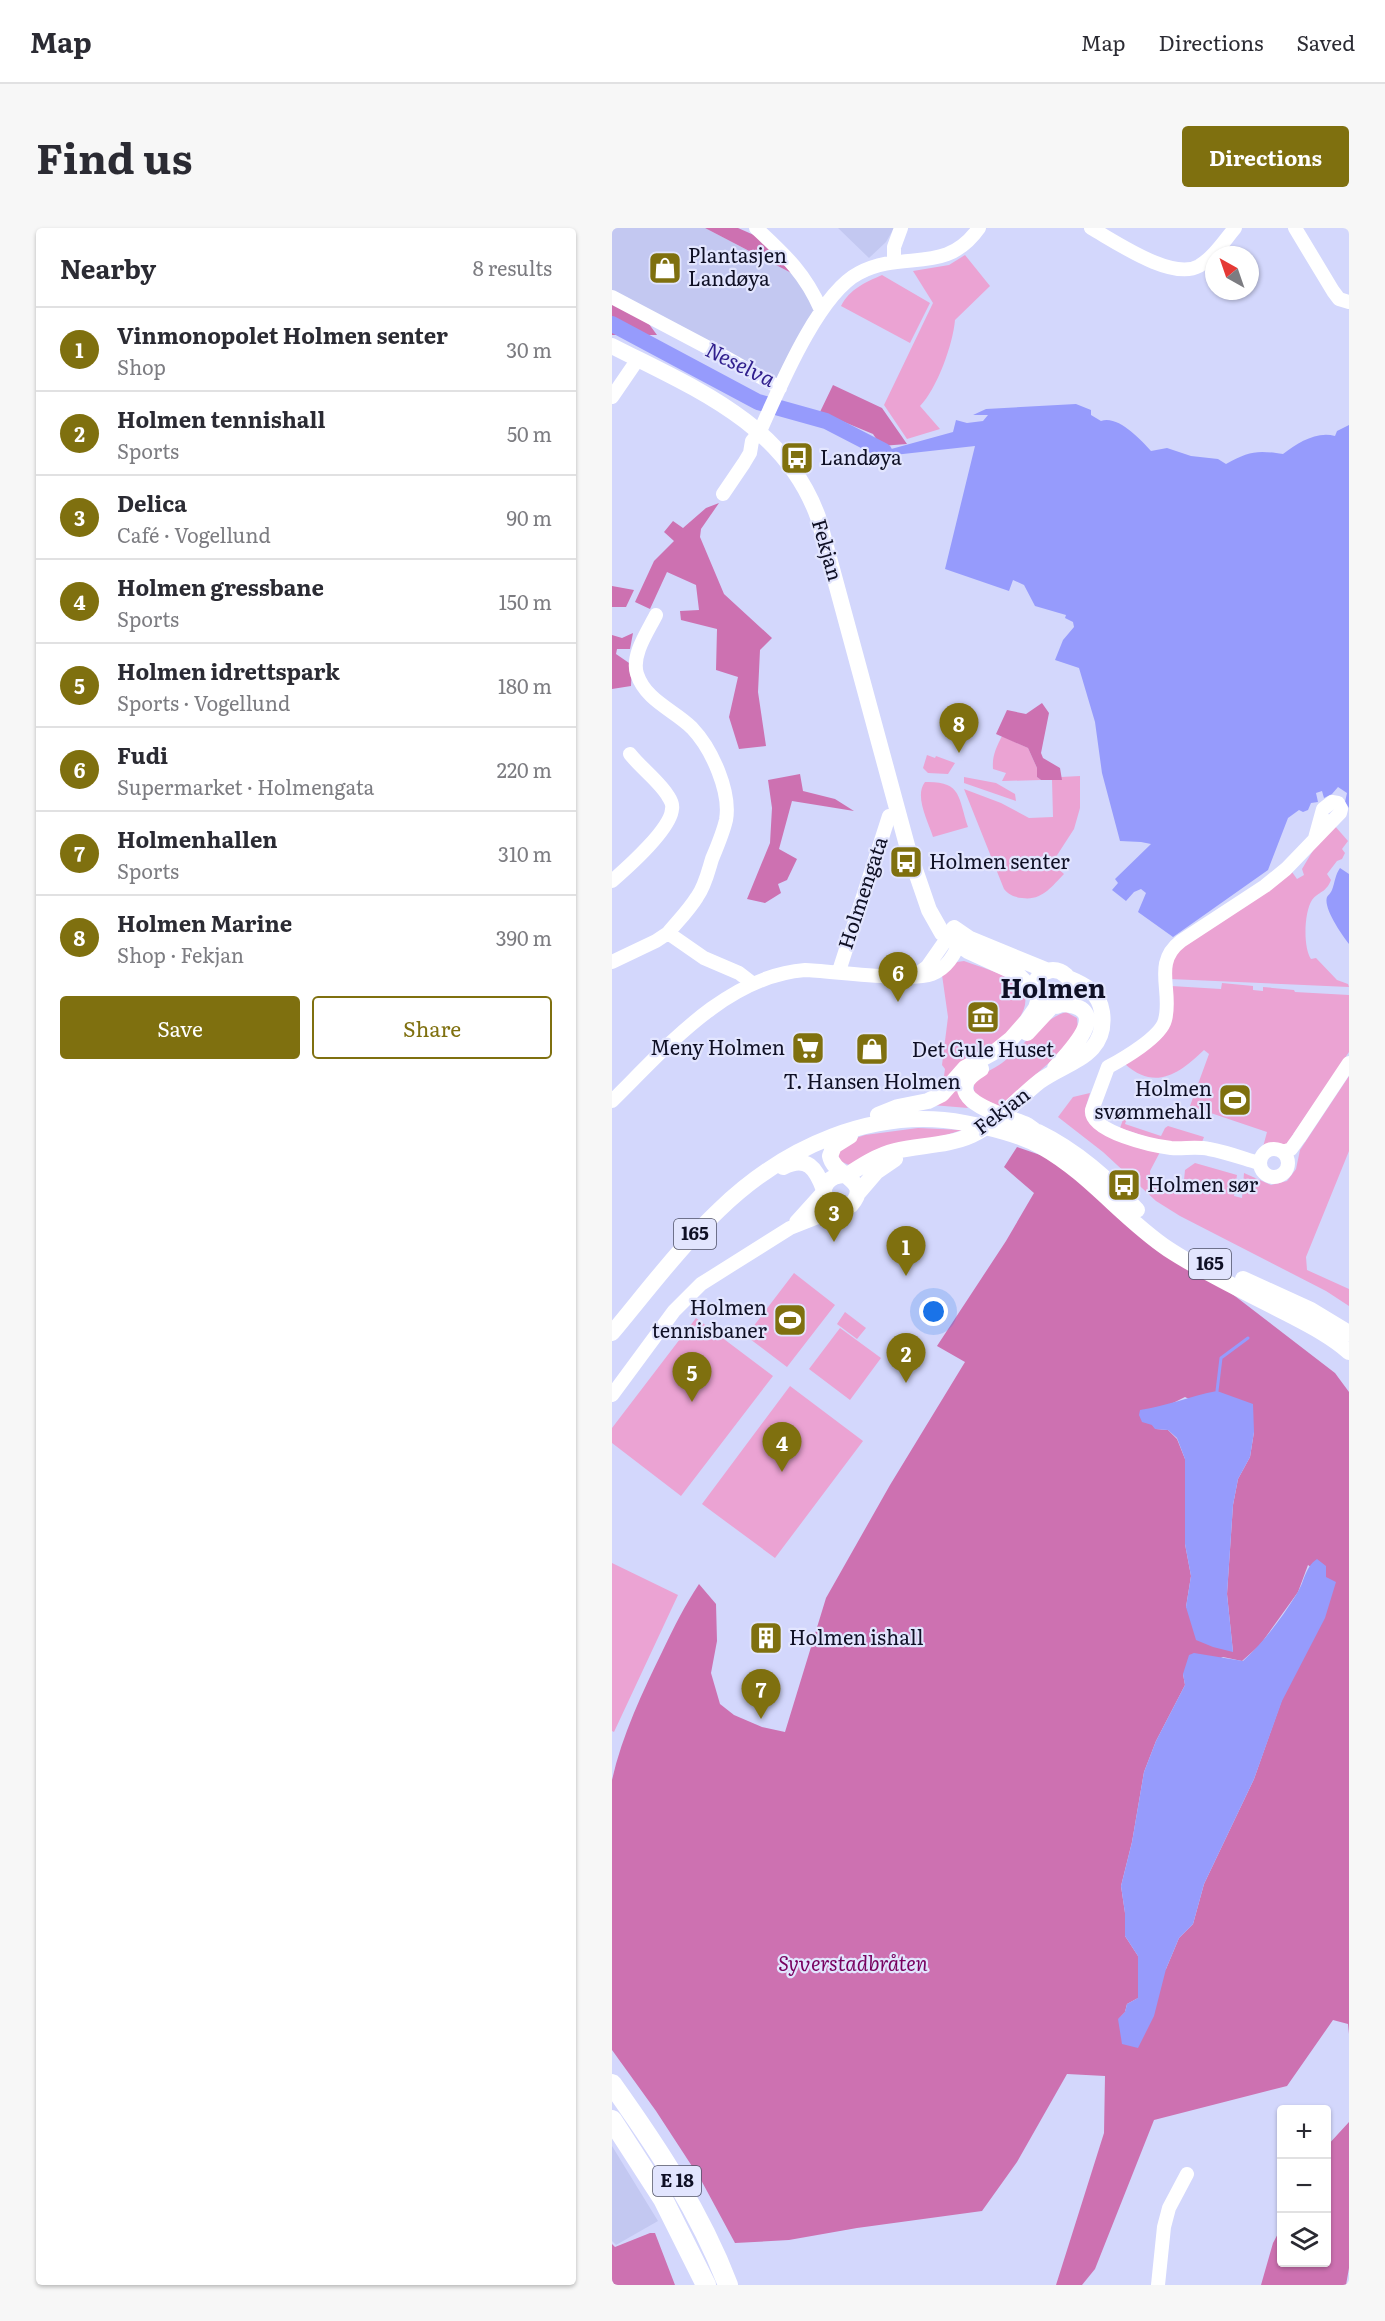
<!DOCTYPE html>
<meta charset="utf-8">
<style>
body{margin:0;font-family:Literata,serif;background:#f7f7f7;color:#2b2b33}
.controls{position:absolute;right:18px;bottom:18px;display:grid;overflow:hidden;border-radius:6px;box-shadow:0 2px 4px #0004}
.controls button{width:54px;height:54px;display:grid;place-items:center;padding:0;border:0;border-bottom:2px solid #e1e1e2;background:#fff;color:#2b2b33;font:30px sans-serif}
.compass{position:absolute;left:593px;top:18px;width:54px;height:54px;border-radius:50%;background:#fff;box-shadow:0 2px 4px #0004;rotate:320deg}
.you{position:absolute;left:322px;top:1084px;width:21px;height:21px;margin:-15px;border:4px solid #fff;border-radius:50%;background:#1a73e8;box-shadow:0 0 0 9px #1a73e833}
.badge{display:grid;place-items:center;width:39px;height:39px;border-radius:50%;background:#7f700f;color:#fff;font-size:20px;font-weight:700}
.pin{position:absolute;translate:-50% -50px;filter:drop-shadow(0 2px 3px #0008)}
.pin::after{content:'';position:absolute;top:32px;width:21px;height:18px;background:inherit;clip-path:polygon(0 0,100% 0,50% 100%)}
.list{margin:0;padding:0;list-style:none}
h2{display:flex;justify-content:space-between;align-items:center;height:78px;margin:0;padding:0 24px;font-size:26px}
h2 small{font-size:20px;font-weight:400;color:#7c7c81}
.list li{display:grid;grid-template-columns:39px 1fr auto;gap:18px;align-items:center;box-sizing:border-box;height:84px;padding:0 24px;border-top:2px solid #e1e1e2}
.list b{display:block;font-size:22px;white-space:nowrap}
.list p{margin:0;font-size:20px;white-space:nowrap;color:#7c7c81}
.list em{font-size:20px;font-style:normal;color:#7c7c81}
.actions{display:flex;gap:12px;padding:18px 24px}
.actions a{flex:1;padding:14px 0;border:2px solid #7f700f;border-radius:6px;text-align:center;font-size:21px;color:#7f700f}
.actions .main{background:#7f700f;color:#fff}
.icon{flex:none;width:33px;height:33px;fill:none;stroke:currentColor;stroke-width:2;stroke-linecap:round;stroke-linejoin:round}
.map{position:relative;flex:none;width:737px;height:2057px;overflow:hidden;border-radius:6px}
header{display:flex;align-items:center;gap:36px;box-sizing:border-box;height:84px;padding:0 30px;background:#fff;border-bottom:2px solid #e1e1e2}
header strong{font-size:28px}
nav{display:flex;gap:33px;margin-inline-start:auto;font-size:21px}
.intro{display:flex;align-items:center;justify-content:space-between;box-sizing:border-box;height:144px;padding:0 36px}
h1{margin:0;font-size:42px}
.button{padding:15px 27px;border-radius:6px;background:#7f700f;color:#fff;font-size:21px;font-weight:700}
main{display:flex;gap:36px;padding:0 36px}
aside{flex:1;background:#fff;border-radius:6px;box-shadow:0 2px 4px #0004}
.map>svg:first-child{display:block}
.built{fill:#c3c8f1}
.green{fill:#eba3d3}
.forest{fill:#cd71b1;fill-rule:evenodd}
.water{fill:#969bfc}
.lines{fill:none;stroke-linecap:round;stroke-linejoin:round}
.stream{stroke:#969bfc;stroke-width:3}
.river{stroke:#969bfc;stroke-width:16}
.minor{stroke:#fff;stroke-width:14}
.major{stroke:#fff;stroke-width:16}
.highway{stroke:#fff;stroke-width:20}
.labels{text-anchor:middle;stroke-width:4.5;stroke-linejoin:round;paint-order:stroke}
.shield{fill:#e2e5fe;stroke:#4e5066;stroke-width:1.5}
.shield-label{font-size:18px;font-weight:bold;fill:#0f1025}
.poi-label{font-size:20px;fill:#0f1025;stroke:#e2e5fe;text-anchor:start}
.street-label{font-size:20px;fill:#0f1025;stroke:#e2e5fe}
.park-label{font-size:20px;font-style:italic;fill:#78005f;stroke:#e2e5fe}
.water-label{font-size:21px;font-style:italic;fill:#31208e;stroke:#e2e5fe}
.district-label{font-size:26px;font-weight:bold;fill:#0f1025;stroke:#e2e5fe}
</style>
<header>
<strong>Map</strong>
<nav><a>Map</a><a>Directions</a><a>Saved</a></nav>
</header>
<div class="intro"><h1>Find us</h1><a class="button">Directions</a></div>
<main>
<aside>
<h2>Nearby<small>8 results</small></h2>
<ul class="list">
<li><span class="badge">1</span><div><b>Vinmonopolet Holmen senter</b><p>Shop</p></div><em>30 m</em></li>
<li><span class="badge">2</span><div><b>Holmen tennishall</b><p>Sports</p></div><em>50 m</em></li>
<li><span class="badge">3</span><div><b>Delica</b><p>Café · Vogellund</p></div><em>90 m</em></li>
<li><span class="badge">4</span><div><b>Holmen gressbane</b><p>Sports</p></div><em>150 m</em></li>
<li><span class="badge">5</span><div><b>Holmen idrettspark</b><p>Sports · Vogellund</p></div><em>180 m</em></li>
<li><span class="badge">6</span><div><b>Fudi</b><p>Supermarket · Holmengata</p></div><em>220 m</em></li>
<li><span class="badge">7</span><div><b>Holmenhallen</b><p>Sports</p></div><em>310 m</em></li>
<li><span class="badge">8</span><div><b>Holmen Marine</b><p>Shop · Fekjan</p></div><em>390 m</em></li>
</ul>
<div class="actions"><a class="main">Save</a><a>Share</a></div>
</aside>
<div class="map">
<svg width="737" height="2057" viewBox="0 0 737 2057">
<rect width="100%" height="100%" fill="#d3d7fc"/>
<path class="built" d="M0 0H93L191 51 206 82 168 157 0 67Z
M226 0H282L274 14 257 30Z
M0 1918 46 1993 4 2017 0 2013Z"/>
<path class="green" d="M353 27 378 58 343 92C341 116 325 161 308 178L328 201 295 211 272 177 321 75 301 43 337 37Z
M270 47 318 75 298 115 229 78C238 61 252 55 270 47Z
M390 508 416 520 425 540V549L429 552 390 553 394 545 381 541C380 528 384 520 390 508Z
M315 527 323 530 324 528 343 535 336 546 316 545 311 540Z
M468 548V580L462 601 440 635 452 646C439 659 430 673 410 670 402 669 397 667 392 661L352 561 389 575 417 590 441 589 440 552H449V549Z
M352 549 384 555 403 566 404 573 352 555Z
M313 554C350 553 346 569 356 599L321 609C316 593 302 568 313 554Z
M722 597 736 613 730 621 733 625 730 631 725 633 715 646 719 652C714 665 707 663 700 672 692 684 691 720 699 731L704 730 725 752 736 756 737 759 558 751 560 731 568 718 680 644 685 651 692 647 690 641 706 614Z
M352 733C368 739 389 744 403 755 443 784 356 835 336 850L332 848 333 841 330 837 336 789 330 747 345 734Z
M610 755 641 758V762L651 763V759L682 762 683 764 737 767V824L674 917 661 915 651 919 655 904 578 878 597 826 592 822C567 846 543 863 513 836L546 809 559 758 609 761Z
M454 784 465 790 466 803 439 833 388 878 367 870 362 865V854C370 845 380 842 390 835 411 820 428 792 454 784Z
M737 848V923L694 1029 695 1042 737 1061V1078L714 1063 568 988 544 973 491 924 446 889 461 869 478 865C473 882 469 889 484 901L548 924 538 943 539 956 550 965 564 963 572 952 573 942 583 935 625 947 622 968 630 970 632 945 659 957 675 953 684 941 688 922Z
M346 855 348 870 356 880 320 877Z
M512 889 515 890 513 896 549 908 553 900 556 898 592 909 590 914 553 915 508 900Z
M306 900 350 902 237 937 228 933 226 926 235 913 253 907Z
M182 1045 223 1077 175 1139 134 1108Z
M233 1084 254 1100 245 1111 225 1096Z
M84 1090 161 1148 69 1268 0 1215V1200Z
M228 1100 269 1130 238 1172 197 1141Z
M178 1158 251 1213 163 1330 90 1276Z
M0 1335 66 1367 2 1504 0 1503Z"/>
<path class="forest" d="M93 0H126L151 11 191 51Z
M0 74 34 92 45 107H0Z
M221 157 270 180 295 216 269 218 261 206 208 184Z
M107 275 89 301 88 309 112 366 160 410 148 422 146 464 154 518 127 521 117 489 126 449 104 442 105 401 69 392 68 383 87 382 84 357 55 344 38 381 23 374 42 333 62 313 52 304 61 293 71 300 94 280Z
M0 358 22 362 14 379H0Z
M21 405 18 421H5L4 426 20 437 19 458 0 461V407L10 410Z
M430 475 437 485 429 525 431 530 448 540 450 552H429L425 549V540L416 520 384 506 395 482 414 486Z
M188 546 191 563 223 571 242 583 180 573 167 621 185 631 175 652 166 656 169 665 153 675 135 671 158 615 160 580 156 552Z
M405 919 434 929 602 1052 723 1145 737 1164V1806L736 1796 721 1792 675 1858 542 1892 483 2041 470 2057H444L492 1905 493 1848 455 1846 405 1934 370 1983 245 2000 177 2012 123 2015 89 1952 44 1883 0 1822V1552C10 1507 31 1463 51 1422 62 1399 73 1377 87 1356L104 1376 105 1413 99 1445 108 1476 122 1487 150 1499 173 1504 214 1370 278 1257 353 1134 325 1118 394 1013 422 965 392 939ZM573 1169 642 1204 638 1229 626 1251 621 1277 615 1366 621 1424 574 1379 579 1348 573 1316V1231L565 1211 556 1202 544 1201 528 1183 557 1177ZM696 1337 713 1349 642 1551 592 1656 581 1696 567 1710 554 1741 506 1791 513 1784 515 1776 526 1770V1728L513 1708V1685L509 1658 520 1614 532 1544 544 1513 573 1457 571 1446 611 1429 630 1433 648 1417 686 1364Z
M737 1894V2040L734 2057H649L661 2015 669 2000 670 2034H714L715 1918Z
M38 2005H43L63 2057H0V2016L3 2019Z"/>
<path class="water" d="M464 176 479 182V187L489 193C506 187 528 211 539 223L555 220 579 228 606 231 614 236C637 223 645 222 671 226 686 215 704 203 723 208L725 203 737 197V580L733 574 735 565 726 559 720 566 712 570 710 563 704 565 706 574 699 575 696 582 691 584 687 582 676 590 656 642 561 709 526 684 534 665 529 661 522 664 514 673 500 662 506 655 503 651 539 616 529 614 508 613 490 545 483 494 467 440 443 432 451 412 462 399 461 394 453 390 454 387 423 378 412 357 401 352 397 363 333 341 363 218 273 228 272 223 341 204 344 192 355 195 371 193 376 187H361L374 181Z
M728 640 737 646V716C730 707 711 680 715 669 716 667 719 665 720 662 723 654 723 647 728 640Z
M605 1163 641 1176 642 1204 638 1229 626 1251 621 1277 615 1366 621 1424 601 1419 584 1412 574 1379 579 1348 573 1316V1231L565 1210 556 1202 543 1201 540 1197 530 1194 527 1187 528 1182C555 1178 578 1168 605 1163Z
M705 1331 714 1338V1349L724 1354 713 1390 670 1473 642 1551 592 1656 581 1696 567 1710 554 1741 542 1788 526 1820 510 1816 506 1791 513 1784 515 1776 526 1770V1728L513 1708V1685L509 1658 520 1614 532 1544 544 1513 573 1457 571 1446 577 1427 582 1425 631 1433C652 1414 669 1391 684 1367 693 1354 692 1340 705 1331Z"/>
<g class="lines">
<path class="stream" d="M605 1163 609 1130 636 1110"/>
<path class="river" d="M0 96 146 174 214 193 272 223"/>
<path class="minor" d="M144 0C173 27 193 45 209 82
M479 0C504 14 560 53 587 38 602 29 612 13 623 0
M683 0 721 63 727 71 737 74
M282 33V19L289 0
M0 69 106 125 168 160
M0 169 26 131
M111 266 132 235 138 225 140 213 148 203C167 161 206 66 247 45 293 21 333 48 367 0
M44 387C36 403 19 427 25 446 34 473 62 482 80 500 100 521 119 564 114 592 111 605 105 619 100 631 96 644 93 658 85 669 77 682 66 693 56 705
M0 653C15 640 59 601 60 581 61 577 58 571 56 568 48 554 29 540 18 526
M0 734 44 713 56 705 92 730 127 745 140 755
M227 743 277 588
M302 748 315 739 336 709 343 705
M0 873C53 821 114 748 193 742 219 743 300 754 320 746 336 740 345 723 350 707
M648 935a14 14 0 1 1 28 0a14 14 0 1 1-28 0Z
M671 924 679 921 687 910 737 835
M647 935C630 930 614 924 597 921 585 918 572 921 559 920 542 918 477 904 480 882L496 839C511 831 549 809 553 792 561 763 540 735 569 713L653 658 674 641 728 585 729 581 726 575 720 574 711 581 703 610
M184 994 212 963
M0 1167 62 1083 89 1056 178 1000 226 981
M546 2057 552 1999 557 1980 575 1946"/>
<path class="major" d="M0 118C82 160 172 195 206 289L296 621 317 682 330 705 356 723 404 745 424 765
M342 700 358 711 436 743
M423 760a18 18 0 1 1 36 0a18 18 0 1 1-36 0Z
M415 805 440 778
M443 840C460 821 502 779 449 776
M369 841C321 870 394 888 415 897L422 902
M266 887 286 879 316 873 330 866 353 840 384 823 399 811 415 793 424 780 427 770
M426 904C465 923 496 951 525 982
M171 939C195 927 204 940 212 962
M232 947C198 949 212 992 239 977 261 952 222 949 218 928L222 918 238 908
M234 948C249 938 266 927 283 923 308 917 336 918 360 907 386 895 406 870 428 853 456 833 496 828 490 784 487 764 473 757 456 750
M246 965 264 944 283 931
M631 1051 699 1082 737 1105
M0 1105C35 1063 68 1019 107 982 172 919 262 878 353 895 379 900 407 906 430 919 478 946 511 991 556 1021 594 1046 636 1065 676 1086 697 1097 719 1108 737 1124"/>
<path class="highway" d="M0 1856C45 1919 88 1984 116 2057
M0 1892 51 1971 94 2057"/>
</g>
<defs>
<symbol id="shop-square" viewBox="-11 -11 22 22"><rect x="-9" y="-9" width="18" height="18" rx="4" fill="#7f700f" stroke="#e2e5fe"/><path d="M-5-2.5h2.3a2.7 3.5 0 0 1 5.4 0H5L5.5 6h-11ZM-1.5-2.5h3a1.5 2.3 0 0 0-3 0Z" fill="#fff"/></symbol>
<symbol id="bus-square" viewBox="-11 -11 22 22"><rect x="-9" y="-9" width="18" height="18" rx="4" fill="#7f700f" stroke="#e2e5fe"/><path d="M-5-6H5V4H4V6H2V4H-2V6H-4V4H-5ZM-3.5-4V0h7V-4ZM-3.5 1.2v1.5H-2V1.2ZM2 1.2v1.5H3.5V1.2Z" fill="#fff"/></symbol>
<symbol id="museum-square" viewBox="-11 -11 22 22"><rect x="-9" y="-9" width="18" height="18" rx="4" fill="#7f700f" stroke="#e2e5fe"/><path d="M0-6L6-3V-2H-6V-3ZM-5-1h2V3h-2ZM-1-1h2V3h-2ZM3-1h2V3H3ZM-6 4H6V6H-6Z" fill="#fff"/></symbol>
<symbol id="supermarket-square" viewBox="-11 -11 22 22"><rect x="-9" y="-9" width="18" height="18" rx="4" fill="#7f700f" stroke="#e2e5fe"/><path d="M-6-5.5h2.5l.6 2H6L4.5 2H-2.5L-4.4-4H-6ZM-1.5 3.2a1.3 1.3 0 1 0 .1 0ZM3 3.2a1.3 1.3 0 1 0 .1 0Z" fill="#fff"/></symbol>
<symbol id="stadium-square" viewBox="-11 -11 22 22"><rect x="-9" y="-9" width="18" height="18" rx="4" fill="#7f700f" stroke="#e2e5fe"/><path d="M0-5a6.5 5 0 1 0 0 10a6.5 5 0 1 0 0-10ZM-3.5-1.8h7v3.6h-7Z" fill="#fff"/></symbol>
<symbol id="building-square" viewBox="-11 -11 22 22"><rect x="-9" y="-9" width="18" height="18" rx="4" fill="#7f700f" stroke="#e2e5fe"/><path d="M-4-6H4V6H1V3H-1V6H-4ZM-2.5-4.3h1.7v1.8h-1.7ZM.8-4.3h1.7v1.8H.8ZM-2.5-1h1.7V.8h-1.7ZM.8-1h1.7V.8H.8Z" fill="#fff"/></symbol>
</defs>
<g fill-rule="evenodd">
<use href="#shop-square" x="34" y="21" width="38" height="38"/>
<use href="#bus-square" x="166" y="211" width="38" height="38"/>
<use href="#bus-square" x="275" y="615" width="38" height="38"/>
<use href="#museum-square" x="352" y="770" width="38" height="38"/>
<use href="#supermarket-square" x="177" y="801" width="38" height="38"/>
<use href="#shop-square" x="241" y="802" width="38" height="38"/>
<use href="#stadium-square" x="604" y="853" width="38" height="38"/>
<use href="#bus-square" x="493" y="938" width="38" height="38"/>
<use href="#stadium-square" x="159" y="1073" width="38" height="38"/>
<use href="#building-square" x="135" y="1391" width="38" height="38"/>
</g>
<g class="labels">
<g class="shield">
<rect x="62" y="991" width="42" height="30" rx="4.5"/>
<rect x="577" y="1021" width="42" height="30" rx="4.5"/>
<rect x="41" y="1938" width="48" height="30" rx="4.5"/>
</g>
<g class="shield-label">
<text x="83" y="1012">165</text>
<text x="598" y="1042">165</text>
<text x="65" y="1959">E 18</text>
</g>
<g class="poi-label">
<text x="76" y="35">Plantasjen<tspan x="76" dy="23">Landøya</tspan></text>
<text x="208" y="237">Landøya</text>
<text x="317" y="641">Holmen senter</text>
<text x="173" y="827" text-anchor="end">Meny Holmen</text>
<text x="371" y="829" text-anchor="middle">Det Gule Huset</text>
<text x="260" y="861" text-anchor="middle">T. Hansen Holmen</text>
<text x="600" y="868" text-anchor="end">Holmen<tspan x="600" dy="23">svømmehall</tspan></text>
<text x="535" y="964">Holmen sør</text>
<text x="155" y="1087" text-anchor="end">Holmen<tspan x="155" dy="23">tennisbaner</tspan></text>
<text x="177" y="1417">Holmen ishall</text>
</g>
<g class="street-label">
<text transform="translate(215 322) rotate(74)" y="7">Fekjan</text>
<text transform="translate(251 665) rotate(-72)" y="7">Holmengata</text>
<text transform="translate(390 883) rotate(-37)" y="7">Fekjan</text>
</g>
<g class="park-label">
<text x="241" y="1743">Syverstadbråten</text>
</g>
<g class="water-label">
<text transform="translate(128 137) rotate(26)" y="7">Neselva</text>
</g>
<g class="district-label">
<text x="441" y="770">Holmen</text>
</g>
</g>
</svg>
<div class="controls">
<button>+</button>
<button>−</button>
<button><svg class="icon" aria-label="layers" viewBox="0 0 24 24"><path d="M12 4l9 5-9 5-9-5zM3 14l9 5 9-5"/></svg></button>
</div>
<svg class="compass" viewBox="-18 -18 36 36"><path d="M0-13l5 13h-10z" fill="#e53935"/><path d="M0 13l5-13h-10z" fill="#7c7c81"/></svg>
<div class="you"></div>
<div class="pin badge" style="left:294px;top:1048px">1</div>
<div class="pin badge" style="left:294px;top:1155px">2</div>
<div class="pin badge" style="left:222px;top:1014px">3</div>
<div class="pin badge" style="left:170px;top:1244px">4</div>
<div class="pin badge" style="left:80px;top:1174px">5</div>
<div class="pin badge" style="left:286px;top:774px">6</div>
<div class="pin badge" style="left:149px;top:1491px">7</div>
<div class="pin badge" style="left:347px;top:525px">8</div>
</div>
</main>
